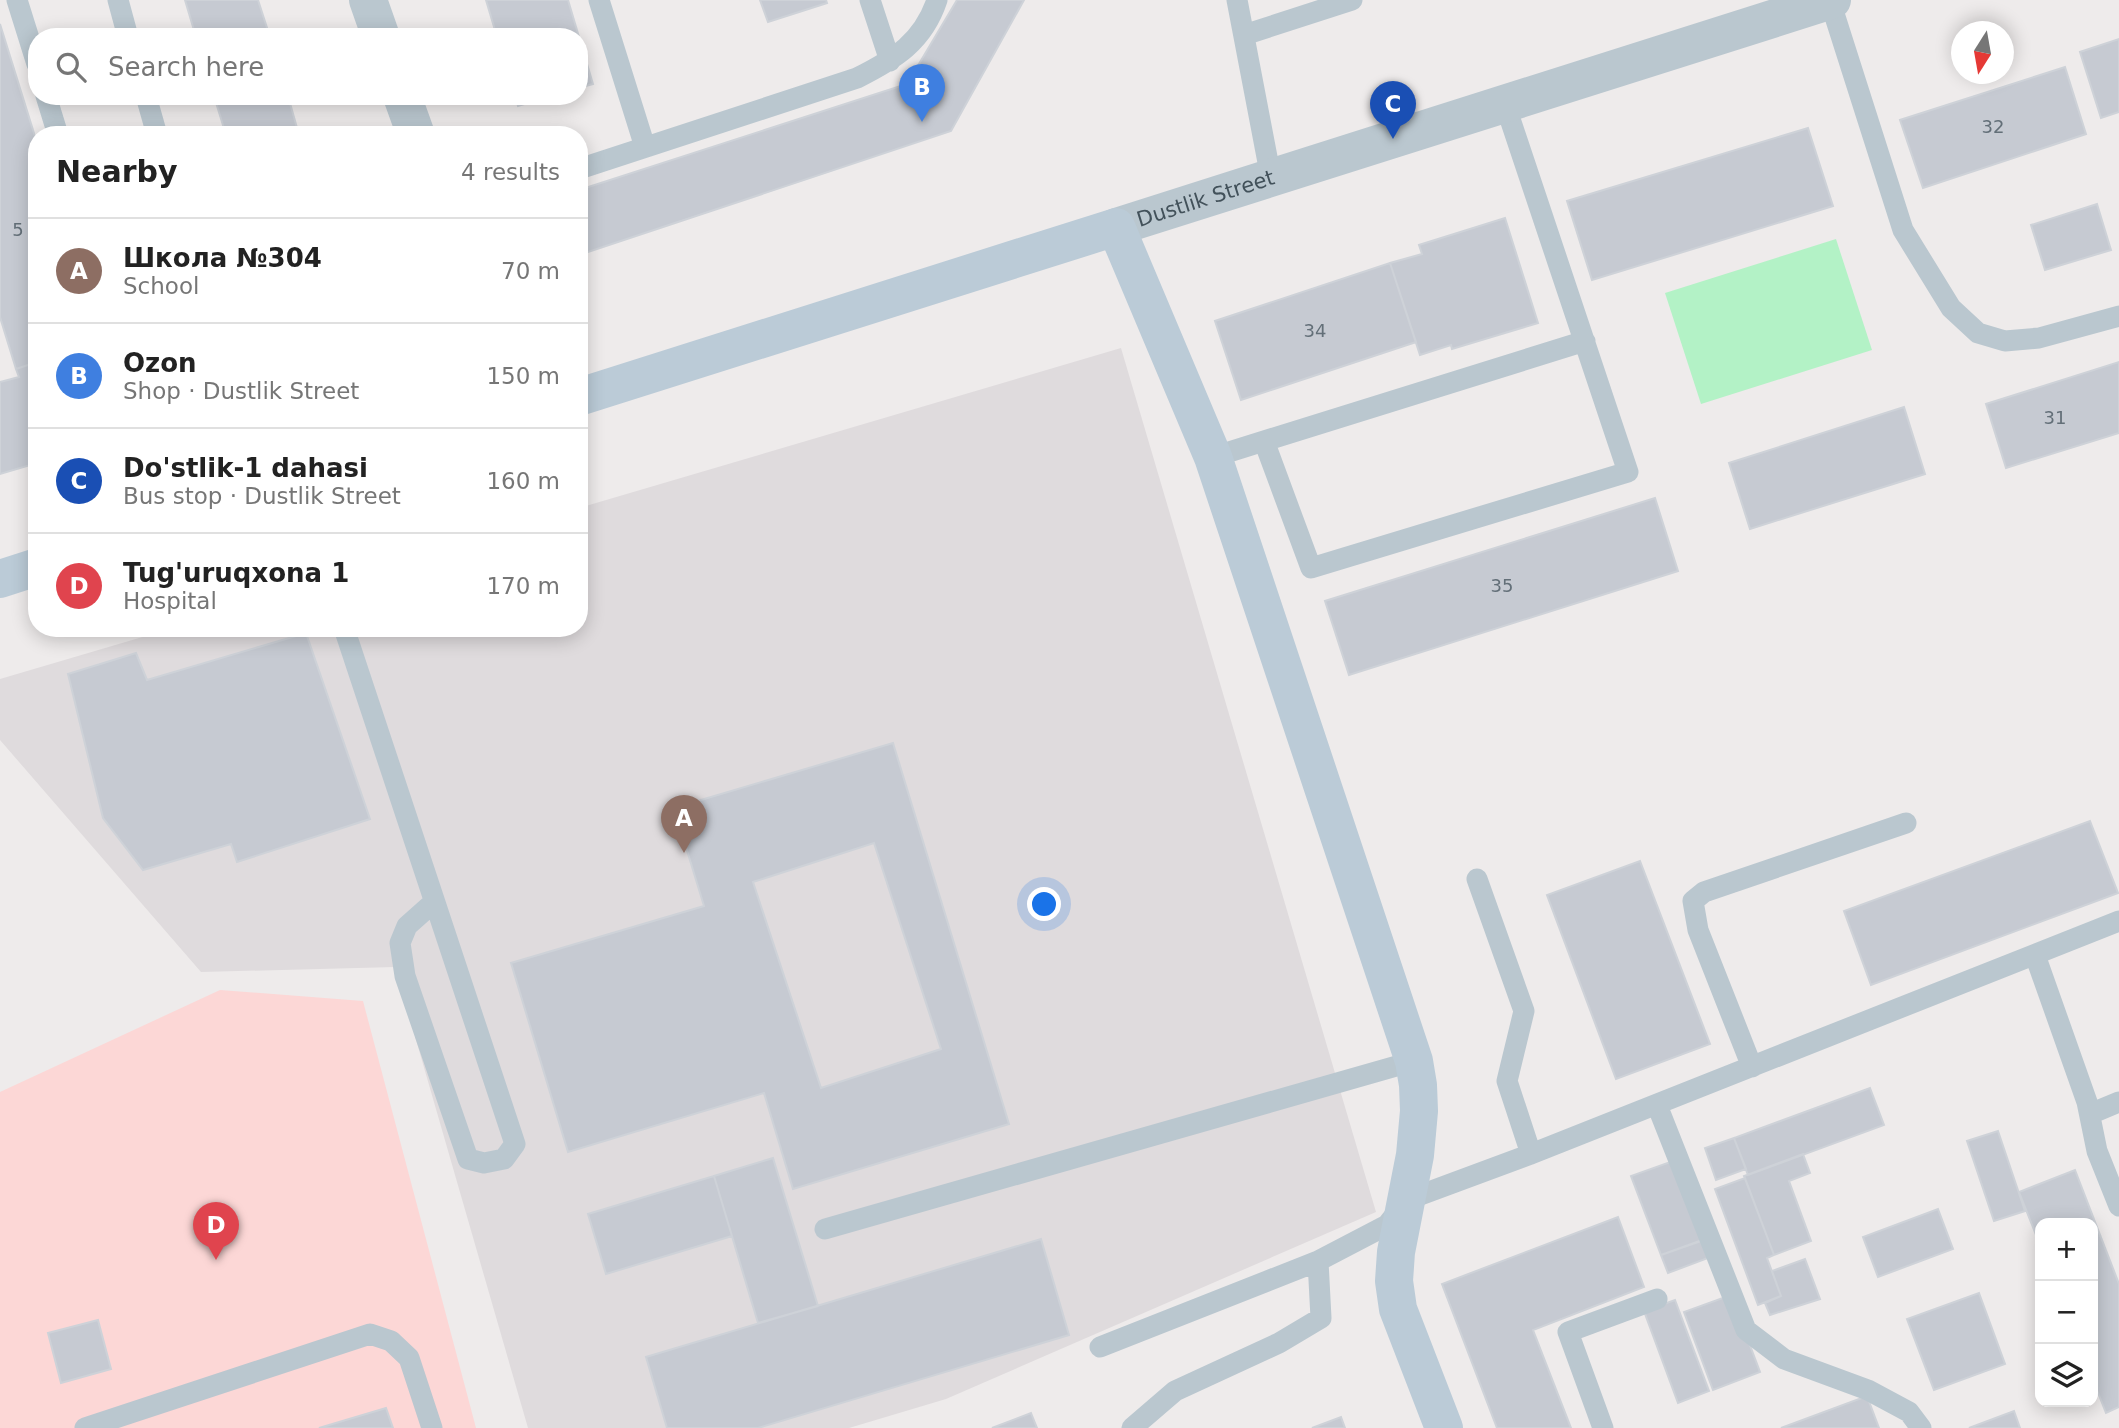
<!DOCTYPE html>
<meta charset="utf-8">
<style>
body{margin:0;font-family:"DejaVu Sans",sans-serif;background:#f6f6f6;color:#222}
.controls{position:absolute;right:21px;bottom:21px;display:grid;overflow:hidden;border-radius:14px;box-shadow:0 4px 18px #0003}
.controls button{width:63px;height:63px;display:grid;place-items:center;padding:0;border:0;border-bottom:2px solid #e0e0e0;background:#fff;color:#222;font:35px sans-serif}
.compass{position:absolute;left:1951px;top:21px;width:63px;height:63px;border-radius:50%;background:#fff;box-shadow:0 4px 18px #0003;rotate:191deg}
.you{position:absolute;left:1045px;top:905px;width:24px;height:24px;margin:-18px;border:5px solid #fff;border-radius:50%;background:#1a73e8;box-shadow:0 0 0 10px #1a73e833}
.badge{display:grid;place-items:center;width:46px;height:46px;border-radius:50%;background:#0f766e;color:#fff;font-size:23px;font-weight:700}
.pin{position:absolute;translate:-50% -58px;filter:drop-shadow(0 2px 4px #0008)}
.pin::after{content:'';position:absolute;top:37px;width:24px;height:21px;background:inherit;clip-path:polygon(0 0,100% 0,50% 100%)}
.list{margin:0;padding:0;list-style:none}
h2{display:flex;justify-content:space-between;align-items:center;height:91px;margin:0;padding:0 28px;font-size:30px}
h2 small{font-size:23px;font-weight:400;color:#767676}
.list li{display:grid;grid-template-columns:46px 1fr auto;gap:21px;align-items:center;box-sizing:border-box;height:105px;padding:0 28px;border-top:2px solid #e0e0e0}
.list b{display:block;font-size:26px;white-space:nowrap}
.list p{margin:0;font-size:23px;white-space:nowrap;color:#767676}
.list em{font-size:23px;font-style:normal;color:#767676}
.icon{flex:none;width:38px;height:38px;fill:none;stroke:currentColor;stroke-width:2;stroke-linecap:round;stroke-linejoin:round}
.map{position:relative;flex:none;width:2119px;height:1428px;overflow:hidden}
.search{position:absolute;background:#fff;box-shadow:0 4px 18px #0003;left:28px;top:28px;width:560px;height:77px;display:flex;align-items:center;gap:18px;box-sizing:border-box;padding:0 24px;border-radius:28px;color:#767676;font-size:26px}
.panel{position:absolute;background:#fff;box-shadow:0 4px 18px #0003;left:28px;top:126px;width:560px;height:511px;border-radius:28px}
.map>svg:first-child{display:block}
.education{fill:#dfdbdd}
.medical{fill:#fcd7d6}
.green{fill:#b3f2c6}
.building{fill:#c6cad2;stroke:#ced2d8;stroke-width:2;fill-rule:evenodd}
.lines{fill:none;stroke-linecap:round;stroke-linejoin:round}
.lane{stroke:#bac7cf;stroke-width:21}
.street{stroke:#bac7cf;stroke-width:38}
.secondary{stroke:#bbcbd7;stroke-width:38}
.labels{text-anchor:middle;stroke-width:6;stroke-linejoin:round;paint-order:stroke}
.number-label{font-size:18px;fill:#636f78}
.street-label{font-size:21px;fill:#42515a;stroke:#fff}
</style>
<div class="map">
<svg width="2119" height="1428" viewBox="0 0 2119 1428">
<rect width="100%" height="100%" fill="#eeebeb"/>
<path class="education" d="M1121 348 1376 1212 946 1399 849 1428H528L395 967 201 972 0 740V679L173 628H579V508Z"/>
<path class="medical" d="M220 990 363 1001 476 1428H0V1092Z"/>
<path class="green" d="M1836 239 1872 350 1701 404 1665 293Z"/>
<path class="building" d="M185 0H258L270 37H196Z
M486 0H568L593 84 579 88V37H497Z
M760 0H826L827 3 768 22Z
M957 0H1024L951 131 579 255V190L907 84Z
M0 24 37 143V362L16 369 0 317Z
M2119 39V112L2101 118 2080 52Z
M2065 67 2086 134 1923 188 1900 120Z
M214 96H288L299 135H226Z
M515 96H550L518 106Z
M1808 128 1833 206 1592 280 1567 201Z
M2097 204 2111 250 2045 270 2031 225Z
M1505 218 1538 323 1452 349 1451 345 1420 355 1390 263 1422 254 1419 245Z
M1390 263 1416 342 1241 400 1215 321Z
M37 362V463L0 474V382L19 377 16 369Z
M2119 362V433L2006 468 1986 404Z
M1904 407 1925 474 1750 529 1729 463Z
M1655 498 1678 571 1349 675 1325 601Z
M306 633 370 819 237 862 231 844 143 870 103 818 68 674 136 653 147 680Z
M893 743 1009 1124 793 1189 764 1093 568 1152 511 963 704 906 674 808ZM874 843 941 1049 821 1088 753 882Z
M2090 821 2118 893 1871 985 1844 911Z
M1640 861 1710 1044 1616 1079 1547 895Z
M1870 1088 1884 1125 1748 1175 1734 1138Z
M1998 1131 2025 1211 1994 1221 1967 1141Z
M1734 1138 1746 1169 1716 1180 1705 1148Z
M1803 1154 1810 1173 1789 1181 1811 1241 1774 1255 1744 1176Z
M773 1158 818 1306 758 1323 714 1176Z
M1676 1160 1705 1239 1661 1255 1631 1176Z
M2075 1170 2119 1284V1407L2106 1413 2093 1380V1223H2040V1245L2019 1192Z
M714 1176 732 1236 606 1274 588 1214Z
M1745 1178 1774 1255 1767 1258 1781 1296 1758 1305 1715 1189Z
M1938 1209 1953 1249 1878 1277 1863 1237Z
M1618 1217 1644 1287 1533 1330 1571 1428H1497L1442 1284Z
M1041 1239 1069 1335 758 1428H667L646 1357Z
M1701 1241 1708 1258 1668 1273 1661 1255Z
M1805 1259 1820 1299 1770 1315 1765 1303 1781 1296 1772 1271Z
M1979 1293 2005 1364 1934 1390 1907 1319Z
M1731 1295 1760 1372 1713 1390 1684 1312Z
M1675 1300 1709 1391 1678 1403 1644 1311Z
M98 1320 111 1369 61 1383 48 1333Z
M1867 1396 1879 1428H1781Z
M386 1408 393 1428H319Z
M2014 1411 2020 1428H1969Z
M1031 1413 1037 1428H992Z
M1341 1417 1345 1428H1312Z"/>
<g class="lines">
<path class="lane" d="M17 0 37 64
M118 0 128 37
M599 0 645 147
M870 0 890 61
M1237 0 1271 178
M1830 1 1903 230 1951 308 1978 333 2005 341 2039 338 2119 316
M1244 35 1352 0
M46 96 58 135
M146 96 157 135
M579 169 857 78C895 59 923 42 937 0
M1264 441 1585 341
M1213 457 1264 441 1311 568 1628 472 1505 104
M344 628 515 1144 504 1159 484 1163 468 1159 405 976 400 943 407 926 434 902
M1477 879 1524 1011 1507 1081 1531 1154
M2035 955 2087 1102 2097 1151 2119 1206
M1752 1067 1698 930 1693 901 1704 892 1906 823
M1657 1105 1746 1330 1784 1359 1868 1390 1909 1412 1921 1428
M2090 1114 2119 1102
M825 1229 1414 1061
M1100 1347 1318 1261 1387 1225 1407 1200 1531 1154 2119 921
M85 1428 370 1334 391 1341 409 1358 432 1428
M1132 1428 1175 1391 1279 1343 1321 1318 1318 1261
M1603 1428 1568 1332 1657 1299"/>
<g class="street">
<path d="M368 0 381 37"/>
<path d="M402 96 416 135"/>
<path id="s1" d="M1116 227 1832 0"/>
</g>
<path class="secondary" d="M579 397 1116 227 1213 457 1414 1061 1418 1085 1419 1111 1415 1155 1396 1252 1394 1281 1398 1309 1444 1428
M0 579 37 567"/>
</g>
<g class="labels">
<g class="number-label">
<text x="1993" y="133">32</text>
<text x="18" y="236">5</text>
<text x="1315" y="337">34</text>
<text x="2055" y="424">31</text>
<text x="1502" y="592">35</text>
</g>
<g class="street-label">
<text dy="7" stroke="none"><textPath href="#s1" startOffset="94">Dustlik Street</textPath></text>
</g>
</g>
</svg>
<div class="controls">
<button>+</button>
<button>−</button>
<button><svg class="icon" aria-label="layers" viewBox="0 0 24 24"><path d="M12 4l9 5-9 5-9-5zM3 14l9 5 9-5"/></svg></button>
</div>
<svg class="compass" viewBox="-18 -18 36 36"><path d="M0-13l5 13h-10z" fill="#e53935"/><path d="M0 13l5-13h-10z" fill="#767676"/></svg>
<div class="you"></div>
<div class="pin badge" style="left:684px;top:853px;background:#8d6e63">A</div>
<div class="pin badge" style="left:922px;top:122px;background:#3f7fe0">B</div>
<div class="pin badge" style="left:1393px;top:139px;background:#1a4fb4">C</div>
<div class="pin badge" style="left:216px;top:1260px;background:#e0444e">D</div>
<div class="search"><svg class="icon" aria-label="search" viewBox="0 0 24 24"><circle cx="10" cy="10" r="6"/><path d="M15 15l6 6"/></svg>Search here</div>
<section class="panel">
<h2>Nearby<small>4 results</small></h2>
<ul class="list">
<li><span class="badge" style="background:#8d6e63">A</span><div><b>Школа №304</b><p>School</p></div><em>70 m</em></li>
<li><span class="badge" style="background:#3f7fe0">B</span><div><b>Ozon</b><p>Shop · Dustlik Street</p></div><em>150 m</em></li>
<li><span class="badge" style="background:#1a4fb4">C</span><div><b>Do'stlik-1 dahasi</b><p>Bus stop · Dustlik Street</p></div><em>160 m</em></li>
<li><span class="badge" style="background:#e0444e">D</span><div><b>Tug'uruqxona 1</b><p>Hospital</p></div><em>170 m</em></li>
</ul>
</section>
</div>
